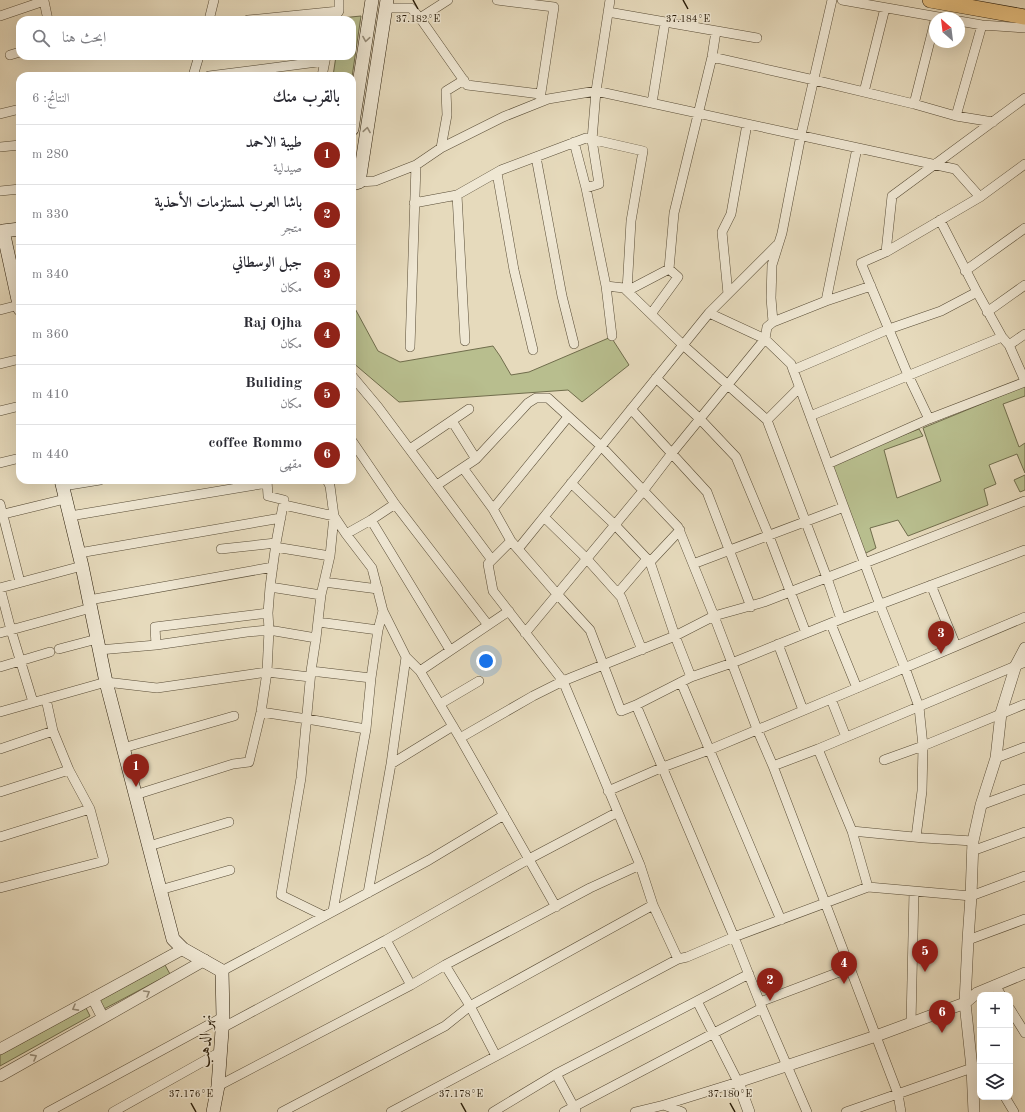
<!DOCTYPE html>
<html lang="ar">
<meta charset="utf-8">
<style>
body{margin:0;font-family:"Old Standard TT",Amiri,serif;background:#f2f2f3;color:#2b2b33;direction:rtl}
.controls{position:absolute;right:12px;bottom:12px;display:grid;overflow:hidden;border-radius:8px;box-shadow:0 4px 16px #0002}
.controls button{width:36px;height:36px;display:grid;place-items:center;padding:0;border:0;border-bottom:1px solid #e1e1e2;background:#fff;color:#2b2b33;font:20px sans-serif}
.compass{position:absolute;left:929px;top:12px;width:36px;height:36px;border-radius:50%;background:#fff;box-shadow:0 4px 16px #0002;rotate:332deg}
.you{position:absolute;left:486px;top:661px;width:14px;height:14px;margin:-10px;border:3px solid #fff;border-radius:50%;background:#1a73e8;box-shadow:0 0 0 6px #1a73e833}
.badge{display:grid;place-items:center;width:26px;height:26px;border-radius:50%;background:#8f2418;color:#fff;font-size:13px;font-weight:700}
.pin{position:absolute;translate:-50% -33px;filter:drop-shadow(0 1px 2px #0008)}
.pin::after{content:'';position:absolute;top:21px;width:14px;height:12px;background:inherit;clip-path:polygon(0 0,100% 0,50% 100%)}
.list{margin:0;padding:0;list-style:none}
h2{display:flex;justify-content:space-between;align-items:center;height:52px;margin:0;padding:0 16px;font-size:17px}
h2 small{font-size:13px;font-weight:400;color:#7c7c81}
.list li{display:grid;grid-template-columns:26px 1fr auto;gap:12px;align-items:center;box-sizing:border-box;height:60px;padding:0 16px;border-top:1px solid #e1e1e2}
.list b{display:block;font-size:15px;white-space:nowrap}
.list p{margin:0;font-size:13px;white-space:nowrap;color:#7c7c81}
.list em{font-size:13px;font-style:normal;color:#7c7c81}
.icon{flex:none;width:22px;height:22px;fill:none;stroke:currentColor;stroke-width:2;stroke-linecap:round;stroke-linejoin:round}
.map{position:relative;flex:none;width:1025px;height:1112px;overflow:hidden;direction:ltr}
.search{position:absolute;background:#fff;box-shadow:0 4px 16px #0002;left:16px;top:16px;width:340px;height:44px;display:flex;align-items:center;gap:10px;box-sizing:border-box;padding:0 14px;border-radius:12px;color:#7c7c81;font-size:15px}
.panel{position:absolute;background:#fff;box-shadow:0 4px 16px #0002;left:16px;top:72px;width:340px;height:412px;border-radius:12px;direction:rtl}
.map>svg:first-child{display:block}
.green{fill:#b8be8e;stroke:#706d4c}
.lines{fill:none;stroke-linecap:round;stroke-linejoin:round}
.minor-casing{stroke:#584c36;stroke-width:10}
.tertiary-casing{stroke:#584c36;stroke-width:12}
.secondary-casing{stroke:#291c09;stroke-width:14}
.trunk-casing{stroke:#291c09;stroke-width:16}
.minor{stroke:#efe7d3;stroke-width:9}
.tertiary{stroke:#efe7d3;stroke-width:11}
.secondary{stroke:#efe7d3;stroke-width:13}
.trunk{stroke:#e3bd7e;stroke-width:15}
.oneway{stroke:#968c78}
.ticks{fill:none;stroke:#291c09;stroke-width:1.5}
.labels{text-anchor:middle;stroke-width:3;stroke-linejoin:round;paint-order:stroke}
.street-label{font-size:16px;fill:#291c09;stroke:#efe7d3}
.ticks-label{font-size:10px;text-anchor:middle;fill:#291c09;stroke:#efe7d3;stroke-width:3;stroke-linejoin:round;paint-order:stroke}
</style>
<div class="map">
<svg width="1025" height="1112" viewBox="0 0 1025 1112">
<rect width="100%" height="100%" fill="#e6dabc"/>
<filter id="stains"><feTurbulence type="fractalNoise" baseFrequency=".005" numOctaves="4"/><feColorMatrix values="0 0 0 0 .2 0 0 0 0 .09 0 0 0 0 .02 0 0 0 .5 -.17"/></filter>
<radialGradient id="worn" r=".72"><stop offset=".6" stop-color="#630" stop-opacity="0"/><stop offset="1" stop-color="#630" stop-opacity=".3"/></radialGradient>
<path class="green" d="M361 16 352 77 333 76 336 56H352V20H341V18Z
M352 303 378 351 400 362 493 346 500 356 511 375 529 372 611 337 629 365 582 402 568 390 399 402 352 362Z
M1025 386V396L1003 404 1019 447 1025 443V473L1017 454 989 465 996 484 984 489 988 505 908 536 898 520 870 528 876 548 864 554 831 463 919 429 923 436 884 450 897 498 941 481 923 428Z
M1025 475V490L1020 492 1014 480Z
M165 965 170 974 104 1009 99 1001Z
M86 1008 90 1016 0 1066V1055Z"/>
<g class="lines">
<defs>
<path id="minor" d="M497 0 554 7 540 99
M842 0 944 18
M44 1 48 20
M385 8H411L420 18 448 0
M608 12 757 38
M0 16 44 1V0
M420 18 467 85 540 94
M209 20 214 0
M248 20 339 11
M333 20 339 11V0
M959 21 982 25 1025 28
M10 55 20 52
M712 57 814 80 914 104 956 116 993 122
M193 76 199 56
M209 76 325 61
M322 76 326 56
M864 92 885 8
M652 103 665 22
M914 104 935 21
M0 114 20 109
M956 116 982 25
M574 142 586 188 606 286 612 336
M0 147 20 145
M441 148 447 115 446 91 464 80
M536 157 562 296 574 344
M497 173 514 270 533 350
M359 182 375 181 416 165 441 148 503 117 548 99 596 91 955 169 980 197
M586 188 599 184 592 140 596 91 610 0
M0 191 20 189
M457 195 465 341
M414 203 457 195 501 170 586 138 643 151 631 221 627 291
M940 220 977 292 1002 337 1009 345 1025 381
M886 252 892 196 1025 98
M965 271 1025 228
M606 286 624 288 683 345 767 420 827 578 841 619
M627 291 669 269
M728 294 722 232 731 214 747 124
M826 301 857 148
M0 310 19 305
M987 312 1025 285
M709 313 765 339 791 364 880 605 905 668 919 707 923 746 922 791 916 837
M651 314 678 277 669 269 674 213 712 57 716 31
M773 322 826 301 871 286
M1009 345 1025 334
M410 347 416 165
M0 364 20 359
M793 370 889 329 941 311 977 292
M352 376 378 407 492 560
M656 378 700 419 736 457 769 536 806 633
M631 409 707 492 751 607
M0 411 20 406
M810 415 815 414 1002 337
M929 419 908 375 861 263 886 252 980 197 1025 164
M767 420 799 388
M452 421 476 459
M352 441 395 504 488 625
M410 449 469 409
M0 463 20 458
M828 464 929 419 1025 382
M463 468 493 509 511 541 557 594 590 630 621 711 636 705 691 677 732 663 841 619 1025 550
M327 480 330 486 334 516 346 534 372 568 383 611 406 657 420 671 460 738 556 907
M571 483 615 525 650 562 675 636 691 677
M437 485 476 459 528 403 536 398H548L601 446 678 527 714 616 757 729 773 766 898 1094 901 1112
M63 486 100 480
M0 504 20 582
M284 505 334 516 330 556 321 595 316 638 311 671 301 778 281 895 324 916
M493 509 568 417
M0 515 65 499
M70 516 267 483
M544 517 586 558 621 597 642 650
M371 520 450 650
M346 534 371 520 395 504
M511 541 488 564 493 591 563 681 640 865 653 905 678 959
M275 547 330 556
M221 549 276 543
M518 549 709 313 777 245
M79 553 281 518
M650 562 680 530
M693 564 844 507
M324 582 378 589
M931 585 956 646
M270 587 321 595
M0 588 11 630 33 702
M0 588 82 566
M618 593 647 559
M89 600 273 567
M318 622 378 630
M831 624 857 688
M0 633 91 608
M525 633 643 491 672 453 765 339 767 327 773 322 771 298 772 265 782 233 801 135 832 0
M778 644 803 710
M156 645 155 627 268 613
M59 649 97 639
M99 650 156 645 247 632 269 630 316 638
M0 667 50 652
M311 671 371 678
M420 671 509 611
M681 682 781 920
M831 699 846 737
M440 704 479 681
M636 705 734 937 762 1008 807 1112
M0 712 106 682 157 688 267 672 310 677
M261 712 307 719 366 729
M460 738 533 696 563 681 675 636 714 616 764 602 1025 501
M123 748 234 716
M0 749 53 731
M818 749 852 831 868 887
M996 758 1025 747
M884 760 923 746 1025 704
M391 764 453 726
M773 766 818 749 1025 662
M608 791 663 767 709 750 857 688 1025 617
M0 792 69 770
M135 795 233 764 249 762 261 712 267 672 269 630 268 613 270 587 276 543 284 500 268 496 267 480
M981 805 1025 789
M852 831 924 838 973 841
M0 837 90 809
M149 846 229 822
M972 851 1025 832
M0 888 104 861 90 809 69 770 53 731 46 699
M160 890 230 870
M368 893 391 764 406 657
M333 911 366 729 371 678 378 630 383 611
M386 940 411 985
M968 940 1025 919
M445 965 470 1006 496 1056
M222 971 429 860 504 815
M995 985 1001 995
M760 1002 850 968
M1010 1009 1025 1033
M911 1023 914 891
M222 1028 386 940 529 859 618 812
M556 1074 576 1111
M218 1086 411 985 445 965 590 888 640 865
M1005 1097 1014 1112
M48 1112 223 1017
M113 1112 220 1052
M282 1112 445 1026 470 1006 653 905
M391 1112 678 959 687 957 734 937 868 887 971 896 1025 876
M493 1112 556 1074 749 974
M564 1112 714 1033 762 1008
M635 1112 664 1105
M682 1112 664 1105 738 1082 697 1001
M846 1112 972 1068 980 1066"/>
<path id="tertiary" d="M93 998 103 1018
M0 1049 183 949
M0 1076 103 1018 205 960
M749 1112 738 1082 876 1036 965 1003 977 993 1025 973
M974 1112 972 1068 965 1003 968 940 971 896 973 841 981 805 996 758 1001 713 1016 665 1025 648"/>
<path id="secondary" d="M352 129 372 0
M352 184 359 182 387 0
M20 229 3 231 20 309
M61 480 82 566 106 682 173 939 183 949 222 971 223 1017 218 1086 213 1112"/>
<path id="trunk" d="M930 0 1025 17"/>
</defs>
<use href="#minor" class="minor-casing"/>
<use href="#tertiary" class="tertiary-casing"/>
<use href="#secondary" class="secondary-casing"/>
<use href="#trunk" class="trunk-casing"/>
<use href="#minor" class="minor"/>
<use href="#tertiary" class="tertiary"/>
<use href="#secondary" class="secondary"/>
<use href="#trunk" class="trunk"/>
</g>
<defs><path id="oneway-chevron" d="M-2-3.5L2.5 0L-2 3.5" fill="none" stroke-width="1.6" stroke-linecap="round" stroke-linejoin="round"/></defs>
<g class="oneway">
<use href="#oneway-chevron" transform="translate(366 39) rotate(99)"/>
<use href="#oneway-chevron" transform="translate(367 130) rotate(-81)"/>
<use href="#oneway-chevron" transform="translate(147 993) rotate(-30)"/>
<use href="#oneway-chevron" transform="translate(75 1008) rotate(151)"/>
<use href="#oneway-chevron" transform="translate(34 1057) rotate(-29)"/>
</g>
<path class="ticks" d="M413 0 418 9M683 0 688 9M191 1103 196 1112M461 1103 466 1112M730 1103 735 1112"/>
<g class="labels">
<g class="street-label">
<text transform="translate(204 1041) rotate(-87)" y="6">نهر الدهب</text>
</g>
</g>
<g class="ticks-label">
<text x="418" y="22">37.182°E</text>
<text x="688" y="22">37.184°E</text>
<text x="191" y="1097">37.176°E</text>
<text x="461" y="1097">37.178°E</text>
<text x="730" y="1097">37.180°E</text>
</g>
<rect width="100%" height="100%" filter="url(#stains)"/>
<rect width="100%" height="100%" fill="url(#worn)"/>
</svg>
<div class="controls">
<button>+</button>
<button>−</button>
<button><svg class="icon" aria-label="layers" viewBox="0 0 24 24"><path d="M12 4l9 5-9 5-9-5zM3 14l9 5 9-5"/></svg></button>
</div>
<svg class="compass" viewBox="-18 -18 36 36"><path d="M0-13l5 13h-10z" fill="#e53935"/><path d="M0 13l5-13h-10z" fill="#7c7c81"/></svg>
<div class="you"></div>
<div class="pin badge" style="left:136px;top:787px">1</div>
<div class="pin badge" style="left:770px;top:1001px">2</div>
<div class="pin badge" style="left:941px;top:654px">3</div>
<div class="pin badge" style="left:844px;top:984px">4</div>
<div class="pin badge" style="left:925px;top:972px">5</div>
<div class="pin badge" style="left:942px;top:1033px">6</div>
<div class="search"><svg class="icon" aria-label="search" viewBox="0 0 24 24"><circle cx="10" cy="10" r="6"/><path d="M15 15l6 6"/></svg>ابحث هنا</div>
<section class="panel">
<h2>بالقرب منك<small>النتائج: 6</small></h2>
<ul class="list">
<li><span class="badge">1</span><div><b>طيبة الاحمد</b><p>صيدلية</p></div><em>280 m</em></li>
<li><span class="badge">2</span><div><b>باشا العرب لمستلزمات الأحذية</b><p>متجر</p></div><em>330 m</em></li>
<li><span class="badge">3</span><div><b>جبل الوسطاني</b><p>مكان</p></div><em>340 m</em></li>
<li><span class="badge">4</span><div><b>Raj Ojha</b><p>مكان</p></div><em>360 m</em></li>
<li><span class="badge">5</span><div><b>Buliding</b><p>مكان</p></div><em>410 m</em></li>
<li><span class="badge">6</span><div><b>coffee Rommo</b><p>مقهى</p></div><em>440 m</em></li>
</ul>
</section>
</div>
